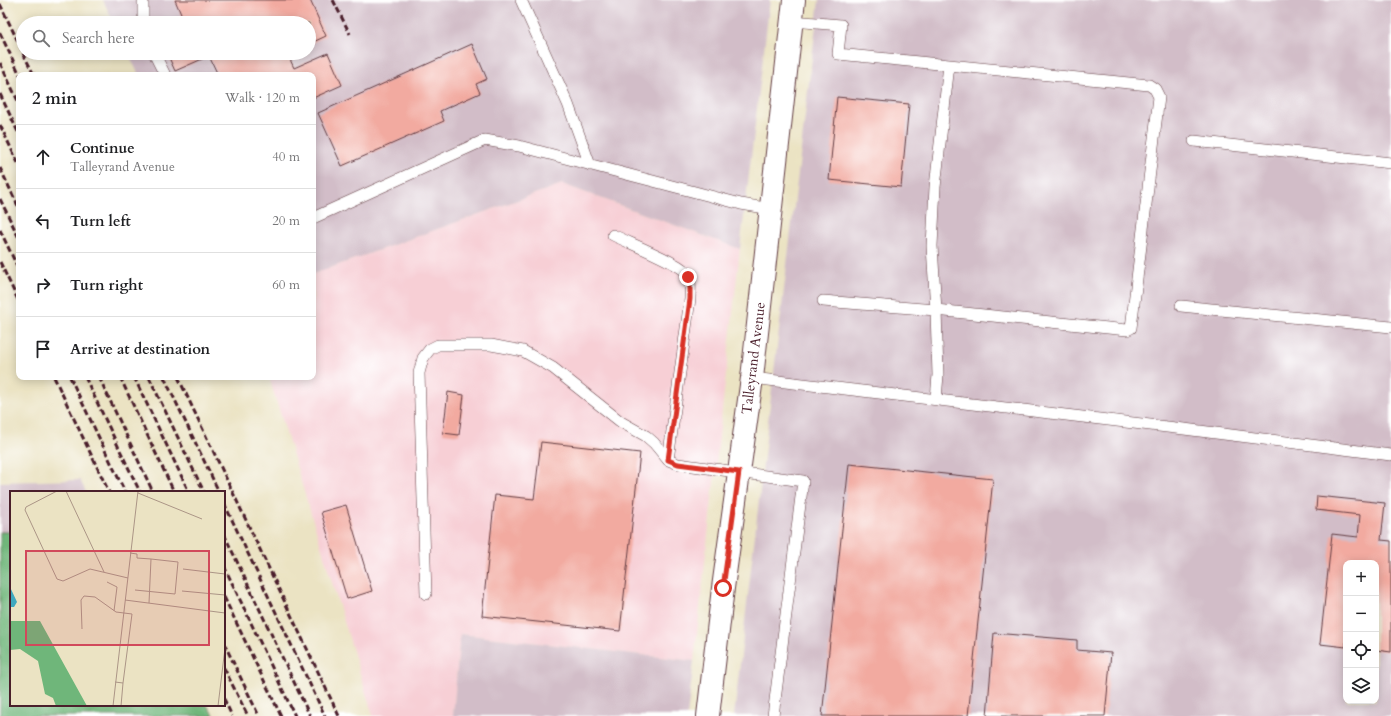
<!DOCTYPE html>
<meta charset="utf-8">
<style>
body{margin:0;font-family:Cardo,serif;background:#f6f6f6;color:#202124}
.controls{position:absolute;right:12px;bottom:12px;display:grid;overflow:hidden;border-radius:8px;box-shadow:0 2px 10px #0003}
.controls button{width:36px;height:36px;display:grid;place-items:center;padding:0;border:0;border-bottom:1px solid #e0e0e0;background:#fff;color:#202124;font:20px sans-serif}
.stop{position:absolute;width:12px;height:12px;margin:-9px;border:3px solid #d93025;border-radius:50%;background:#fff}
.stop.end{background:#d93025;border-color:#fff;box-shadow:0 1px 4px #0008}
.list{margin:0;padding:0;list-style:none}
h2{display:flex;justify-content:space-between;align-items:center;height:52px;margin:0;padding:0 16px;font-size:17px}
h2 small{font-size:13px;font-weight:400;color:#757577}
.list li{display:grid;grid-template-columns:26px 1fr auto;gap:12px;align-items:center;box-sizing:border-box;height:64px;padding:0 16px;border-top:1px solid #e0e0e0}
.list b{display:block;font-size:15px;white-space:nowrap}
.list p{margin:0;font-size:13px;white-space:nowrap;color:#757577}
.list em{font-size:13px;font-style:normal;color:#757577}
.icon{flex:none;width:22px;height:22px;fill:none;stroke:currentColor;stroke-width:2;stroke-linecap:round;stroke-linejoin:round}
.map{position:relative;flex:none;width:1391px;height:716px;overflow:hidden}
.search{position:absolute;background:#fff;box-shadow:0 2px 10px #0003;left:16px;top:16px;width:300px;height:44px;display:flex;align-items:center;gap:10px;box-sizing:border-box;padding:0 14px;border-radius:22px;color:#757577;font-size:15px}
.panel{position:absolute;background:#fff;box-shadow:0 2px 10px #0003;left:16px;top:72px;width:300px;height:308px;border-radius:8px}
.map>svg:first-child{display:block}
.built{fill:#f7cfd5}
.industrial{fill:#d2bdc8;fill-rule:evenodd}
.forest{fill:#6fb67a;stroke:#5c6a52}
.building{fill:#f2aaa0}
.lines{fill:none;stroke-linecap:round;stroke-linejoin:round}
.service-casing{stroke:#623c42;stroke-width:12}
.tertiary-casing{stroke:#623c42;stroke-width:24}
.service{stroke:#fff;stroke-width:11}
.tertiary{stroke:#fff;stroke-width:22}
.rail{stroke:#4a1f2b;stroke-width:3;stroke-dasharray:6 3;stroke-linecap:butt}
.route{stroke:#d93025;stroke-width:5}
.labels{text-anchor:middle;stroke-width:3.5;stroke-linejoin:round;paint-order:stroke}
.street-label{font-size:14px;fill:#4a1f2b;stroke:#fff}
.inset-road{fill:none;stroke:#ab9586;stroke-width:1}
.view{fill:#d1495b;fill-opacity:0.15;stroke:#d1495b;stroke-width:2}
.inset-edge{fill:none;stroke:#4a1f2b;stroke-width:2}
</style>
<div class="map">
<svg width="1391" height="716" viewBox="0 0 1391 716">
<rect width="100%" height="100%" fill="#fff"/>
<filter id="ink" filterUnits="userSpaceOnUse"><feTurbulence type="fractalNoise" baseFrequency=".025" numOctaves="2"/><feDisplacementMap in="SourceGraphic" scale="8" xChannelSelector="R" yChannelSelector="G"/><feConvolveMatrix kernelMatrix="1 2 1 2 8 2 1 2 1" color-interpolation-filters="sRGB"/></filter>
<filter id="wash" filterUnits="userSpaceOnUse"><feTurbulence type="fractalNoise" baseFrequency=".012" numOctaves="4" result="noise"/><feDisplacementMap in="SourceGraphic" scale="16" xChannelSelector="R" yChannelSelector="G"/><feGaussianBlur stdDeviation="0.9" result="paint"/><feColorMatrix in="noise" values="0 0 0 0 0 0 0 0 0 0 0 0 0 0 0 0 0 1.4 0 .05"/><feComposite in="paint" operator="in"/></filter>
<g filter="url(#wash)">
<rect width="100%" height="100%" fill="#ebe3c3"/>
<path class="built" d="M562 184 740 249 694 661 460 634 453 716H373L269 377H313V274Z"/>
<path class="industrial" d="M103 0H770L740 249 562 184 313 274V75H139L128 53H309V23H114Z
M819 0H1391V716H734L769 413ZM1346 563H1376V701H1346Z
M80 480 86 492H11V532H0V482Z
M460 634 694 661 687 716H453Z"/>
<path class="forest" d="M0 532H11V705H207L214 716H0Z"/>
<g id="blocks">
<path class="building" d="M175 0H310L326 36 309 44V23H175L183 19Z
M472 44 487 79 476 84 480 93 440 111 444 121 342 166 318 113Z
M167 53H287L294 68 328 53 342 85 313 98V75H218L209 56 175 71Z
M837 97 909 104 901 187 829 180Z
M448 392 464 395 459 435 443 433Z
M541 442 640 453 620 631 482 616 495 495 534 499Z
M849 464 993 479 968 716H822Z
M1317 496 1385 503 1381 540 1391 541V652L1376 650V563H1346V647L1320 644 1332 534 1358 537 1360 515 1316 510Z
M346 505 372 591 347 599 321 512Z
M994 633 1077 640V650L1111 653 1105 716H987Z"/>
</g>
</g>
<g filter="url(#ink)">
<use href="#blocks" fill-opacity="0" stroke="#623c42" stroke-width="1"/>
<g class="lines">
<defs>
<path id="service" d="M521 0 568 104 590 165
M792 21 841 25 838 54 949 65 935 187 932 246 936 310 938 375 936 399
M143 23V0
M154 53 165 75
M1194 141 1391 163
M313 218 485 140 519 146 741 204 771 209
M613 235C627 242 677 262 686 272 692 279 690 290 690 299L668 460
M823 301 936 310 1127 330 1131 328 1159 97 1155 89 1149 85 949 65
M1181 306 1391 327
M752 378 1184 429 1391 455
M426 594 419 373 423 358 430 349 438 345H491L523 351 553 368 621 422 646 436 654 443 668 460 678 464 803 481 773 716"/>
<path id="tertiary" d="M708 716 723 588 752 378 794 0"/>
</defs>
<use href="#service" class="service-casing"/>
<use href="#tertiary" class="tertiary-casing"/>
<use href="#service" class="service"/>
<use href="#tertiary" class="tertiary"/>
<path class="rail" d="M333 0 350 34
M0 4 23 52
M0 33 20 75
M23 53 34 75
M0 63 19 103
M0 94 19 134
M0 125 19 165
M0 168 19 208
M0 199 19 238
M0 230 19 270
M0 262 19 302
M54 377 109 492
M70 377 125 492
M85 377 140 492
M99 377 153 492
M120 377 174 492
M134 377 189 492
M149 377 204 492
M164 377 219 492
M178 377 339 716
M224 503 325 716
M224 534 310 716
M224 566 295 716
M224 597 281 716
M224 643 259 716
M224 668 248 716
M224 699 232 716"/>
</g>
</g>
<g class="lines" filter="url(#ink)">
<path class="route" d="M688 277 690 286V299L668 460 678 464 739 472 723 588"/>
</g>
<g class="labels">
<g class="street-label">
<text transform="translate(753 358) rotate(-83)" y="5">Talleyrand Avenue</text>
</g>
</g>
<g transform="translate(10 491)">
<rect width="215" height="215" fill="#ebe3c3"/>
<path d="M0 130H30L77 215H46L43 207 35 203 28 170 10 158 0 159Z" fill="#6fb67a"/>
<path d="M0 96 7 111 4 116H0Z" fill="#3fa8bf"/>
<path class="inset-road" d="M47 0 16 16 15 19 47 88 53 90 80 78 118 87M56 0 94 81M128 2 192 28M120 62 127 63V67L141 68 139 112M173 78 215 83M97 91 107 96 104 120M125 99 165 103 168 71 141 68M172 100 215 104M115 109 215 122M72 138 71 109 74 105 85 106 106 121 122 123 113 192 105 191M103 215 128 0M111 215 113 192M208 215 215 157"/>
<path class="view" d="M16 60H199V154H16Z"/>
<rect width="215" height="215" class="inset-edge"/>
</g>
</svg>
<div class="controls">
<button>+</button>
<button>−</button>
<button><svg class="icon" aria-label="locate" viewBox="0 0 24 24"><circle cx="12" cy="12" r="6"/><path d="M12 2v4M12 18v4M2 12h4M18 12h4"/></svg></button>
<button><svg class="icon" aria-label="layers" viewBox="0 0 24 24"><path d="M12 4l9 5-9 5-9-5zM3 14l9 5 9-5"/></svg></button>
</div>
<div class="stop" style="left:723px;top:588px"></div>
<div class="stop end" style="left:688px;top:277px"></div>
<div class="search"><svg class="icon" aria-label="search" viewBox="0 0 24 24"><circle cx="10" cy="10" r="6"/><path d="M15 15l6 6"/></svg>Search here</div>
<section class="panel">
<h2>2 min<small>Walk · 120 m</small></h2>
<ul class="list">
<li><svg class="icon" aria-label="ahead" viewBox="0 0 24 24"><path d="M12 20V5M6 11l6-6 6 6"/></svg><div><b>Continue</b><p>Talleyrand Avenue</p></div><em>40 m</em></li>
<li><svg class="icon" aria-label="left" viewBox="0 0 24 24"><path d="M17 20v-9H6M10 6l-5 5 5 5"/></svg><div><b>Turn left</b></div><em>20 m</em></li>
<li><svg class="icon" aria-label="right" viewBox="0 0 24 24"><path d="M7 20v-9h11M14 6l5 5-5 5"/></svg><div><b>Turn right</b></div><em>60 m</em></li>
<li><svg class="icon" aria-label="arrive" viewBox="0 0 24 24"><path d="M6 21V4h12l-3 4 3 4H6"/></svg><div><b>Arrive at destination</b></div></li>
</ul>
</section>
</div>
